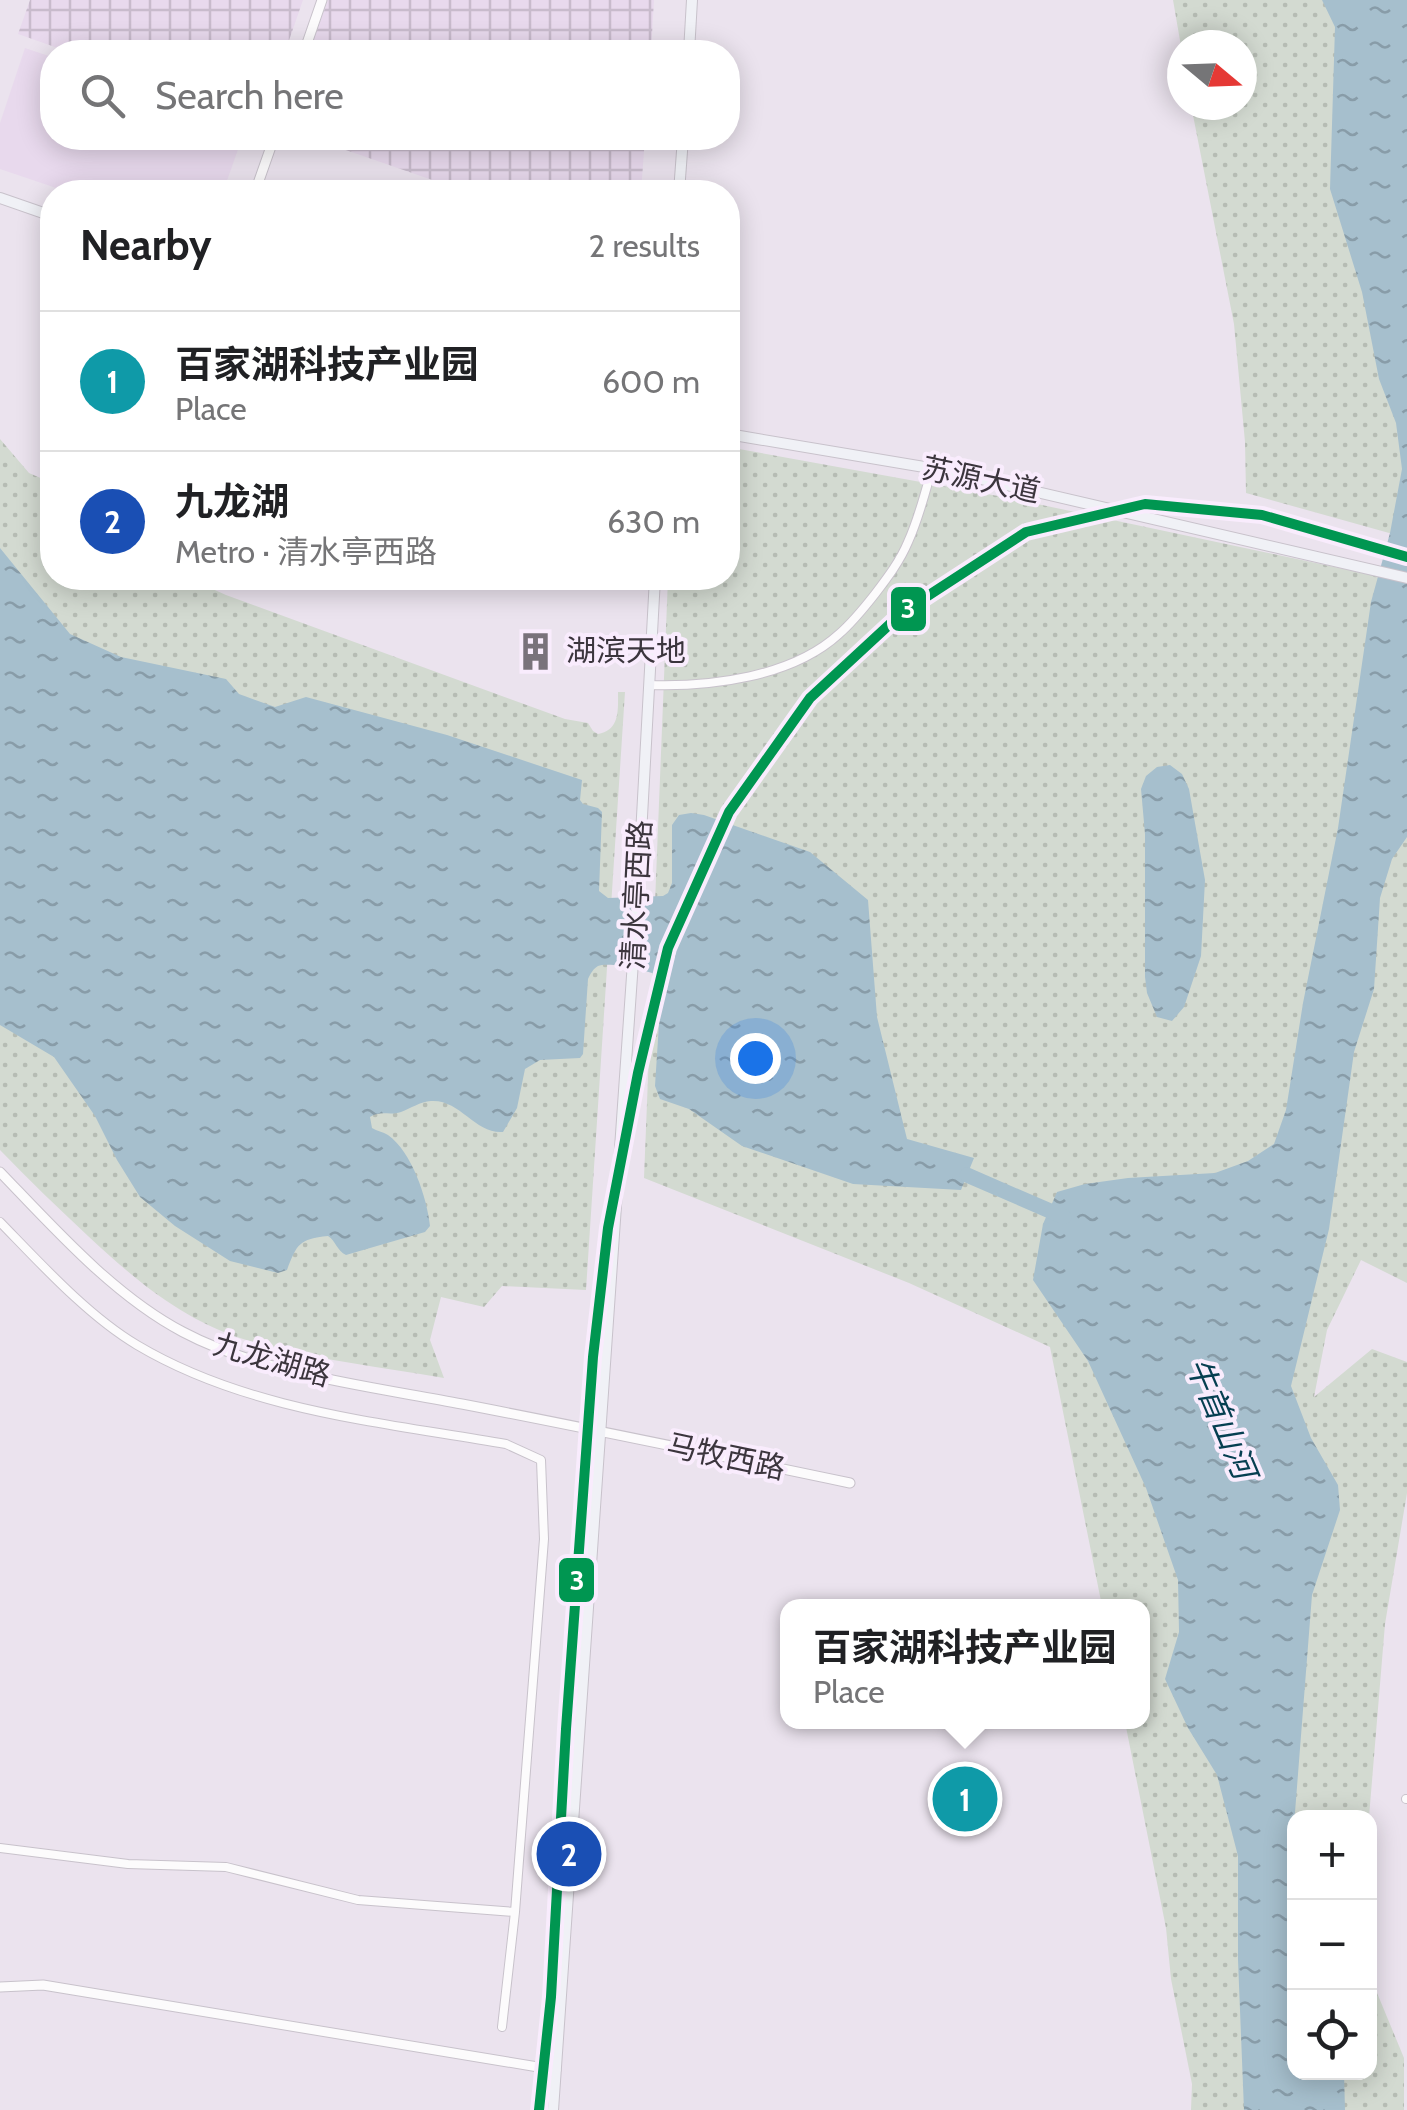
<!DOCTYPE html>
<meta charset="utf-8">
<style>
body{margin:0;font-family:Cabin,"Noto Sans SC",sans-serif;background:#f6f6f6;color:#202124}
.controls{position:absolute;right:30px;bottom:30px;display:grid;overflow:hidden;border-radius:20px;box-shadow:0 5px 25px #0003}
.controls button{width:90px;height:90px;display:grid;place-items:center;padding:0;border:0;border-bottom:2px solid #e0e0e0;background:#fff;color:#202124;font:50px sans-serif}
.compass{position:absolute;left:1167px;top:30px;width:90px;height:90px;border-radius:50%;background:#fff;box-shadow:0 5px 25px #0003;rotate:109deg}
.you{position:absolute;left:755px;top:1058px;width:35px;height:35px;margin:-25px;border:8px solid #fff;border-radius:50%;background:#1a73e8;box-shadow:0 0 0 15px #1a73e833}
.badge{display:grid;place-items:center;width:65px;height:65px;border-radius:50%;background:#db2777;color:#fff;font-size:32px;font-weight:700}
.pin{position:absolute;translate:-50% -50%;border:5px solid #fff;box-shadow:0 2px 10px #0006}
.popup{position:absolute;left:780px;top:1599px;width:370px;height:130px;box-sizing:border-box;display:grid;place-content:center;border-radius:20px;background:#fff;filter:drop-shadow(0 2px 8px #0005);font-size:32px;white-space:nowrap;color:#757577}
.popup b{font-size:38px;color:#202124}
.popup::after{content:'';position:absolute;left:50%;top:100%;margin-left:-20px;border:20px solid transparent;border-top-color:#fff}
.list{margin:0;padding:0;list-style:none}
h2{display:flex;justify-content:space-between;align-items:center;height:130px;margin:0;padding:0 40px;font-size:42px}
h2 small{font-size:32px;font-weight:400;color:#757577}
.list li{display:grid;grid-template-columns:65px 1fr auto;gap:30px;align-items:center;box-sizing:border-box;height:140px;padding:0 40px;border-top:2px solid #e0e0e0}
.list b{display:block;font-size:38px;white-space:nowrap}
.list p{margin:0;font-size:32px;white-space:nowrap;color:#757577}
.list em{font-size:32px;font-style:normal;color:#757577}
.icon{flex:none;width:55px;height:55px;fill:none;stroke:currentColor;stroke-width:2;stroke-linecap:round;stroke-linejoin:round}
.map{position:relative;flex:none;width:1407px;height:2110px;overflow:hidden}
.search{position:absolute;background:#fff;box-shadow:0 5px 25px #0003;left:40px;top:40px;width:700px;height:110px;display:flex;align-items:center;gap:25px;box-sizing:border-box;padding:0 35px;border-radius:40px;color:#757577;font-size:38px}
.panel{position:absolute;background:#fff;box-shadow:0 5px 25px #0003;left:40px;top:180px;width:700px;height:410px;border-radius:40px}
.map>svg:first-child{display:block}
.built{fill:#e8d9ed}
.industrial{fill:url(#industrial-grid)}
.grass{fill:url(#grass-dots)}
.water{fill:url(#water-ripples)}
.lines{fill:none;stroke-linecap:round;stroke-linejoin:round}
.river{stroke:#a6bfcd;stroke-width:15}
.minor-casing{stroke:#c8c2cb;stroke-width:10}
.tertiary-casing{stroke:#c8c2cb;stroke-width:11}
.secondary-casing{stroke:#c8c2cb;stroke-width:12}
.minor{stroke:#fcfbfc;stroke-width:8}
.tertiary{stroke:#fcfbfc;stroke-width:9}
.secondary{stroke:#f0f1f6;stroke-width:10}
.metro-1-casing{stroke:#f9ecfd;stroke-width:18}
.metro-1{stroke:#009651;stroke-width:10}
.labels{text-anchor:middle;stroke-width:8;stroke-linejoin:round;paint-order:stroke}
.street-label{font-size:30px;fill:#3b353d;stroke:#f9ecfd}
.poi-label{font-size:30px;fill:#3b353d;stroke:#f9ecfd;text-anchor:start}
.water-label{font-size:32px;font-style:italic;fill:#063f51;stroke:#f9ecfd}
.line-badge{stroke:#f9ecfd;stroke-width:4}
.badge-label{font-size:28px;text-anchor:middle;font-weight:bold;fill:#fff}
</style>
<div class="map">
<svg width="1407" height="2110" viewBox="0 0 1407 2110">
<defs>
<pattern id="industrial-grid" width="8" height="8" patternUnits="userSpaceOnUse" patternTransform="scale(2.5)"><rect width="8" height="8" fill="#e8d9ed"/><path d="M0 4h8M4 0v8" fill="none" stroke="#c8bbcc"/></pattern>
<pattern id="grass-dots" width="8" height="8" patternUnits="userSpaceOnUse" patternTransform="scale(2.5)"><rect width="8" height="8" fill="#d3dad1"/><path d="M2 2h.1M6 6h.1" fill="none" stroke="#b6bcb4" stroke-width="1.8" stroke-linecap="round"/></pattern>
<pattern id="water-ripples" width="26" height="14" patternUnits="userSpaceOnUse" patternTransform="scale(2.5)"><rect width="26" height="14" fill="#a6bfcd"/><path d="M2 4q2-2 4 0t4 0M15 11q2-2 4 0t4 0" fill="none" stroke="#889ca8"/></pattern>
</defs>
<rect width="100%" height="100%" fill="#ebe3ee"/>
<path class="built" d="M25 48 52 57V138H242L223 192H68L0 169V123Z"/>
<path class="industrial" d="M30 0H303L285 52H69L18 34Z
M328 0H654L651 52H309Z
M311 138H645L641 192H467Z"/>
<path class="grass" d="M1173 0H1407V538L1246 493 1245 442 1234 324 1191 105H1242V45H1182V52Z
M0 439 29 473 52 483V578H203L208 587 226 595 565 719 588 723 593 731 598 734C620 730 618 710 618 692H625L586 1290 502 1286 484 1307 441 1297 430 1340 444 1378C376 1366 305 1359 240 1338 180 1318 133 1278 88 1236 58 1208 28 1179 0 1150Z
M728 447 1009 498 1372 575 1407 585V1283L1361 1260 1327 1330 1314 1397 1372 1349 1407 1362V1493L1385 1624 1369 1817 1294 1818V2072H1370V1879L1375 1988 1404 2058V2110H1191L1192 2084 1171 1979 1166 1928 1125 1722H1142V1606H1102L1050 1347 909 1283 644 1178 668 578H728Z"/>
<path class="water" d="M1322 0H1407V837L1392 859 1380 898 1374 989 1354 1052 1329 1229 1291 1386 1311 1438 1338 1485 1340 1510 1312 1595 1293 1838 1294 2072 1344 2073 1345 2110H1244L1238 1960V1856L1217 1775 1188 1728 1165 1679 1179 1632 1178 1580 1146 1488 1088 1361 1033 1280 1043 1224 1057 1192 1085 1184 1128 1178 1215 1173 1248 1161 1274 1144 1286 1110 1303 1003 1338 828 1371 602 1390 533 1402 469 1396 423 1379 379 1362 292 1330 189 1335 27Z
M0 548 70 634 121 657 226 679 239 694 275 707 306 697 447 735 582 780 580 800 583 804 598 808 602 812 599 891 608 898 663 896 668 893 672 883V825L679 815 691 813 704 815 810 852 868 900 877 1017 907 1139 974 1158 961 1190 853 1184 742 1146 689 1109 660 1099 655 1086 662 977C651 971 609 961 598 966 593 969 591 973 588 979L583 1054 580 1058 540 1060 525 1069 517 1108 503 1132C475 1134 460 1099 431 1101 420 1102 411 1108 401 1112 389 1116 381 1110 370 1117L372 1128C377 1131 383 1132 388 1135 412 1152 427 1198 430 1226L425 1232 346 1255C337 1251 336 1241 328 1236 299 1239 297 1244 287 1270L278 1273 230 1261 175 1226 140 1197 117 1160 95 1116 54 1057 0 1025Z
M1170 765 1182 774 1189 789 1205 880 1201 956 1184 1007 1172 1021 1157 1017 1147 993 1145 977V834L1141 789 1146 776 1157 767Z"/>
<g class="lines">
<path class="river" d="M967 1175 1064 1217"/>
<defs>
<path id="minor" d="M649 685C711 687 792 677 839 634 853 622 864 608 875 594 888 577 900 561 908 542 919 518 925 493 932 468
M0 1222C40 1263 88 1316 137 1345 248 1411 381 1422 506 1444L541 1460 544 1539 515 1912 502 2027
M1406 1799H1407
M0 1848 128 1864 226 1867 358 1900 515 1912"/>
<path id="tertiary" d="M304 52 322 0
M255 192 274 138
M0 1172C53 1227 114 1296 183 1332 262 1374 374 1387 462 1404 592 1429 721 1456 850 1483
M0 1987 43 1985 556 2070"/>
<path id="secondary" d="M689 52 692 0
M679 192 683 138
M0 198 52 216
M728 434 942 470 1407 578
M553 2110 638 890 655 578"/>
</defs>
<use href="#minor" class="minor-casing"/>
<use href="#tertiary" class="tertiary-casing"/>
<use href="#secondary" class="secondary-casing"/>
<use href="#minor" class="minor"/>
<use href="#tertiary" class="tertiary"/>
<use href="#secondary" class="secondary"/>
<defs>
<path id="metro-1" d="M539 2110 551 1997 566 1729 593 1357 608 1228 638 1073 668 948 729 812 810 698 903 612 1026 532 1145 504 1262 515 1407 557"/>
</defs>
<use href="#metro-1" class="metro-1-casing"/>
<use href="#metro-1" class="metro-1"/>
</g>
<defs>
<symbol id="building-bare" viewBox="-9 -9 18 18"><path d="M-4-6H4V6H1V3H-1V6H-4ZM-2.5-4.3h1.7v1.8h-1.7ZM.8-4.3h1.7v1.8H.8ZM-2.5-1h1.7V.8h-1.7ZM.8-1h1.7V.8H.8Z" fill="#79727b" stroke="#f9ecfd" stroke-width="2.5" paint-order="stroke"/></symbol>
</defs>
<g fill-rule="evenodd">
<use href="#building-bare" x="508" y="624" width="55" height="55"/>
</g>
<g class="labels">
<g class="street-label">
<text transform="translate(981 480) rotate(12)" y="10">苏源大道</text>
<text transform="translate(637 895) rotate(-87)" y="10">清水亭西路</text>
<text transform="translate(272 1360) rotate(16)" y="10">九龙湖路</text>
<text transform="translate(726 1457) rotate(12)" y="10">马牧西路</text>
</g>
<g class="poi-label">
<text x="566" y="661">湖滨天地</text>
</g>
<g class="water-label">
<text transform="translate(1221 1418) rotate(67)" y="11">牛首山河</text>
</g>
</g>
<g class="line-badge">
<rect x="889" y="585" width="39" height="48" rx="10" fill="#009651"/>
<rect x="557" y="1556" width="39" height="48" rx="10" fill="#009651"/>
</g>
<g class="badge-label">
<text x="908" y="618">3</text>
<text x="577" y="1590">3</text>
</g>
</svg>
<div class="controls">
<button>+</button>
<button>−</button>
<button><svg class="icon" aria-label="locate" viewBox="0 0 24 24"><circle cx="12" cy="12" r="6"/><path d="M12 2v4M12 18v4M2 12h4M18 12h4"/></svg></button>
</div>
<svg class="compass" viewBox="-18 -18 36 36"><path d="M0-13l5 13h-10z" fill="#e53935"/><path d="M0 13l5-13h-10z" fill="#757577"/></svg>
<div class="you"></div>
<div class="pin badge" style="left:965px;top:1799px;background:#0f9aa8">1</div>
<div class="popup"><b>百家湖科技产业园</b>Place</div>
<div class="pin badge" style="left:569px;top:1854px;background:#1a4fb4">2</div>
<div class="search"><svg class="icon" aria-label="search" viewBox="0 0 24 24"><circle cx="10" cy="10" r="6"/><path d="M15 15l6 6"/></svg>Search here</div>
<section class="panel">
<h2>Nearby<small>2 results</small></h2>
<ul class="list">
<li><span class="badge" style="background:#0f9aa8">1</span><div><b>百家湖科技产业园</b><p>Place</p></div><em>600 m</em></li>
<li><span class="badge" style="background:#1a4fb4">2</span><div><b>九龙湖</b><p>Metro · 清水亭西路</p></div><em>630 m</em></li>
</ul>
</section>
</div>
